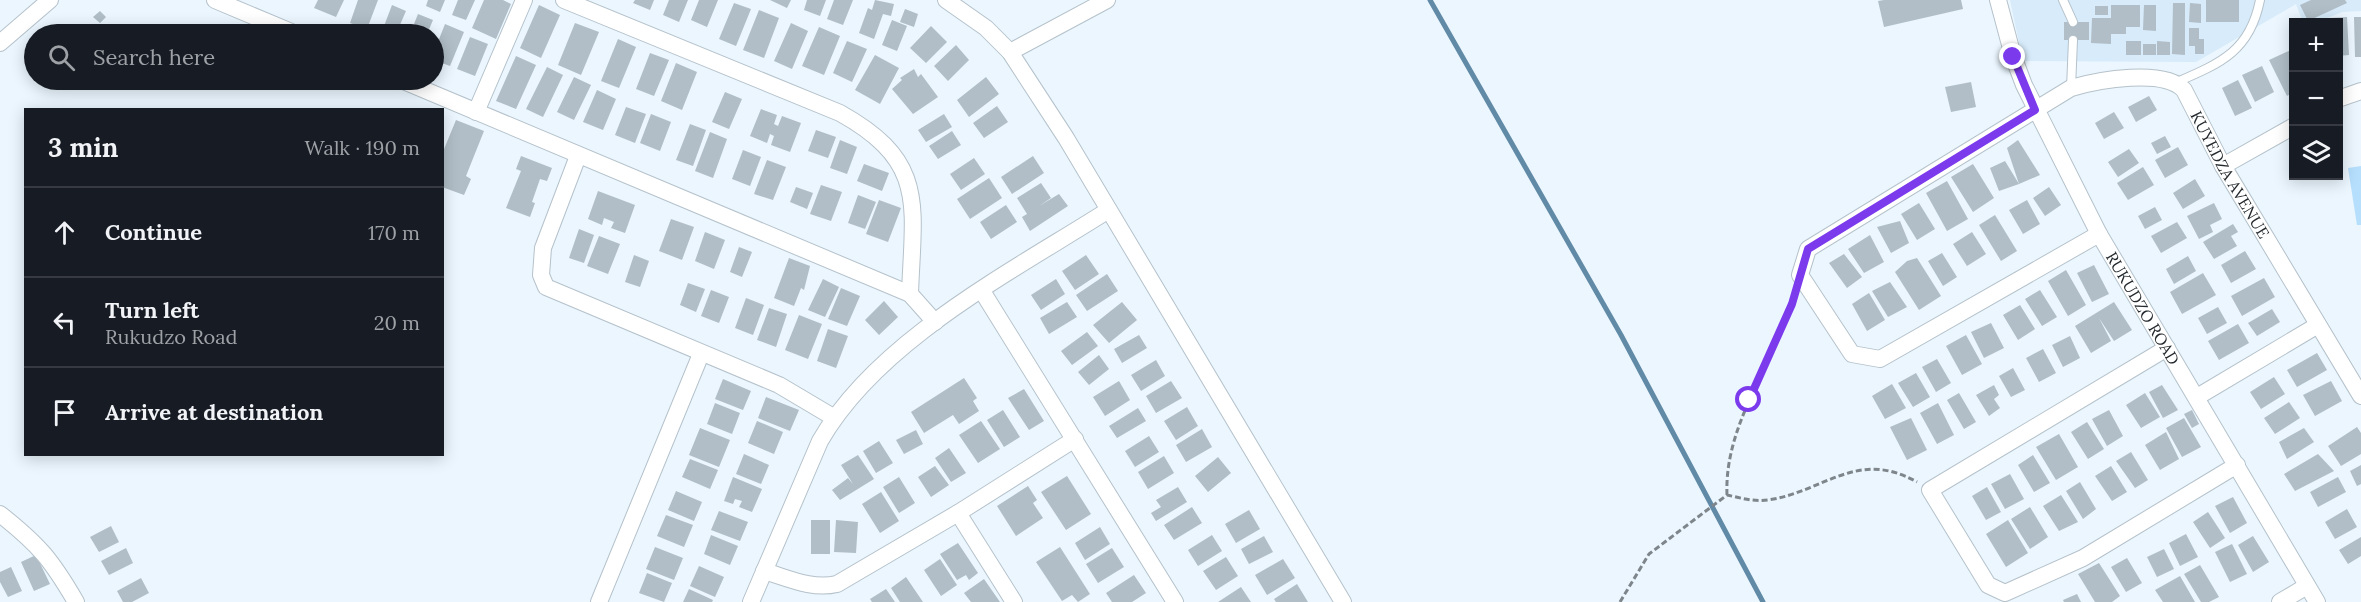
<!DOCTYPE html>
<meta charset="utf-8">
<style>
body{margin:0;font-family:Lora,serif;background:#20242c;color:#f1f3f6}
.controls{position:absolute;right:18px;top:18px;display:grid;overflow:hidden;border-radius:0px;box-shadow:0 3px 15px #0003}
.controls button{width:54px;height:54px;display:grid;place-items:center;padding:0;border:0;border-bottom:2px solid #363941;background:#171b24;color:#f1f3f6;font:30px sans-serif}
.stop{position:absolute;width:18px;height:18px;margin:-14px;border:4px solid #7c3aed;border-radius:50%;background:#fff}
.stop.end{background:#7c3aed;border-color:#fff;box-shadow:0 2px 6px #0008}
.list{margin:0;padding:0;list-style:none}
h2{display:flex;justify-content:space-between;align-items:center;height:78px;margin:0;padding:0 24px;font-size:26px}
h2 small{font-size:20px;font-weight:400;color:#9ea1a6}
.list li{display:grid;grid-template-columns:39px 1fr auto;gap:18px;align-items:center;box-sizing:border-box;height:90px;padding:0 24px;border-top:2px solid #363941}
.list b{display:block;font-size:22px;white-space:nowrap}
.list p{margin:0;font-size:20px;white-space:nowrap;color:#9ea1a6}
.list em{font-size:20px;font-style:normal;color:#9ea1a6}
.icon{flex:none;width:33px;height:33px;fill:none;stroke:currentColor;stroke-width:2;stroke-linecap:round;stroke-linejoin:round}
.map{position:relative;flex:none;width:2361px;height:602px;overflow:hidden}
.search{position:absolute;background:#171b24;box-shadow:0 3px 15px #0003;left:24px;top:24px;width:420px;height:66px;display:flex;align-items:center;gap:15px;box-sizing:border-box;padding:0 21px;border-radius:33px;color:#9ea1a6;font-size:22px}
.panel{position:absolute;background:#171b24;box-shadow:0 3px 15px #0003;left:24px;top:108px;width:420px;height:348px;border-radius:0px}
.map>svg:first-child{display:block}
.built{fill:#d7ebfa}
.green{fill:#b5dffd}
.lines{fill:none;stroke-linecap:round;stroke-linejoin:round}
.stream{stroke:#618aa7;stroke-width:5}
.building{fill:#b1bec7}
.service-casing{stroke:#b5c2cb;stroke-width:10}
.minor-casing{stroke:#b5c2cb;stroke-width:18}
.path{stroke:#7e868c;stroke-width:3;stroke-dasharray:6 3;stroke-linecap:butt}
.service{stroke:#fff;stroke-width:8}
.minor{stroke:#fff;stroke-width:16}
.route{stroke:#7c3aed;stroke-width:8}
.labels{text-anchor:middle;stroke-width:4.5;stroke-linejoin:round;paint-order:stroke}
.street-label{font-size:16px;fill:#24292d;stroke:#fff}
</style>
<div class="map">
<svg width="2361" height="602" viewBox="0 0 2361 602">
<rect width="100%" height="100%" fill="#ebf6fe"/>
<path class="built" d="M2010 0H2361V11L2342 12 2318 22H2303L2296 4 2196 62 2023 61Z"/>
<path class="green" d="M2361 166V225H2357L2348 168Z"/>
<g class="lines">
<path class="stream" d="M1430 0 1621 335 1763 602"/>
</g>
<path class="building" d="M318 0H344L336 17 314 8Z
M358 0H378L367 29 350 23Z
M428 0H445L440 12 426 6Z
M458 0H475L466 20 452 15Z
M484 0H503L511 4 496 39 472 28Z
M635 0H654L650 10 633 3Z
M669 0H688L679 22 663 15Z
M699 0H718L707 27 691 20Z
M770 0H791L787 8Z
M807 0H826L820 16 804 10Z
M834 0H853L843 25 827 19Z
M875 0 894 4 891 16 883 14 874 39 859 33 868 8 872 10Z
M1884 0H1961L1963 9 1884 27 1878 1Z
M2206 0H2239V22H2206Z
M2311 0H2345L2347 3 2308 21 2300 5Z
M734 3 751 9 736 46 719 39Z
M2173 3H2185V55L2172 54Z
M2190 3 2201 4V23L2189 22Z
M392 5 406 11 396 34H381Z
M539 5 560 15 541 58 520 48Z
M2111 5H2140V27H2126V34H2111V44L2091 43 2092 18H2111Z
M2144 5H2156V31L2143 30Z
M2095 6H2108V15H2095Z
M905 9 918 14 914 27 900 22Z
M759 10 779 18 764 58 743 50Z
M100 11 106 17 100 23 93 17Z
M418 14 433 20 427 34H410Z
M2347 17 2349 55 2338 56V22H2329V18Z
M2354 17H2361V57H2355Z
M892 20 907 26 897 51 882 45Z
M2064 22H2089V40H2064Z
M575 23 599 32 581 75 558 65Z
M791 23 808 31 792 69 774 61Z
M445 24 464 32 450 66 434 60V52Z
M931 26 947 42 926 63 910 48Z
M819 27 840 36 824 75 802 66Z
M2189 28H2199V39H2204V54H2195V46H2189Z
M470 37 488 44 475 76 457 69Z
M618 39 636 47 619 88 601 81Z
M847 41 867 49 852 82 833 73Z
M2126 41H2141V55H2126Z
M2157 41 2170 42V55H2157Z
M2143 44H2156V55H2143Z
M956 45 969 60 948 81 934 66Z
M2293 49 2294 92 2287 96 2269 60Z
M650 53 669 60 654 96 636 89Z
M875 55 899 68 880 104 855 90Z
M516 56 536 65 516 109 496 101Z
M676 63 697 72 682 110 661 101Z
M2262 66 2274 92 2255 102 2242 75Z
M547 67 563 75 543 117 526 109Z
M914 69 918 77 921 74 938 97 913 114 892 89 902 80 900 78Z
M574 77 591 85 574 120 557 112Z
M986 77 999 94 969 117 957 100Z
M2238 80 2252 108 2235 116 2222 88Z
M1971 82 1976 107 1951 112 1945 87Z
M597 90 616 99 603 130 583 122Z
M725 92 742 99 729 129 712 122Z
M2149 96 2157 110 2136 122 2128 107Z
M997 106 1008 122 984 138 973 123Z
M626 107 646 114 635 143 615 135Z
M761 109 777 115 774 124 778 126 782 116 801 123 790 152 771 145 774 136 770 134 767 143 750 136Z
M2114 112 2124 128 2104 139 2095 123Z
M651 114 671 122 660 151 640 143Z
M944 114 952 127 926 142 918 130Z
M456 120 484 131 466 176 471 179 464 195 442 187V154Z
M690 124 706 130 693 166 676 160Z
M816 130 836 137 828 158 808 151Z
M952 131 961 145 938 159 929 146Z
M710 132 727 139 713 178 695 171Z
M2165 136 2171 147 2157 154 2151 143Z
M840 140 857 147 847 174 830 168Z
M2018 140 2040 175 2019 184 1999 191 1990 168 2005 161 2019 184 2007 148Z
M2178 147 2188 165 2165 178 2155 160Z
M2129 149 2139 163 2118 177 2108 162Z
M743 150 761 157 750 186 732 179Z
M521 156 552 168 547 181 540 179 532 202 535 203 530 217 506 208 521 171 516 169Z
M1033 156 1044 173 1012 194 1001 177Z
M974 158 985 174 961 190 950 174Z
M767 160 786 167 773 200 754 194Z
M864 164 889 173 882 191 857 181Z
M1973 164 1994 198 1973 212 1951 177Z
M2143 167 2154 185 2128 200 2117 183Z
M989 178 1002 198 970 219 957 199Z
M2195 179 2205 196 2183 209 2173 193Z
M1947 181 1968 219 1947 231 1926 193Z
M1041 183 1051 198 1039 206 1059 194 1068 206 1030 231 1022 217 1027 214 1017 198Z
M821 185 842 192 831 221 810 214Z
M796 187 813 193 807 209 790 202Z
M2049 187 2061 205 2045 216 2033 198Z
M598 191 635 205 625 233 611 228 614 222 604 218 602 225 588 219Z
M858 195 876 202 865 229 848 223Z
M879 200 901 208 888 242 866 234Z
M2027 200 2040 224 2023 234 2009 210Z
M1919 203 1935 229 1917 240 1901 214Z
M2214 203 2222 219 2210 225 2213 232 2199 239 2187 216Z
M1006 205 1017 222 991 239 980 222Z
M2155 207 2162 220 2145 229 2138 216Z
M1995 215 2017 251 2001 261 1979 225Z
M671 219 694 227 682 260 659 251Z
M1900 221 1909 243 1891 253 1877 227Z
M2177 222 2187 238 2161 253 2151 236Z
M2233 224 2238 232 2231 236 2237 246 2214 259 2203 242Z
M579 229 594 235 584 263 569 258Z
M705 232 725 240 714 269 695 261Z
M1972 232 1986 254 1967 266 1953 244Z
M1870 235 1884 262 1864 273 1848 249Z
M599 236 620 244 608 274 587 266Z
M739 247 752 252 742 277 730 272Z
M2245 251 2256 269 2231 283 2221 265Z
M1942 253 1957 277 1943 286 1928 261Z
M1844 254 1862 277 1847 288 1829 263Z
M634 255 649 261 640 287 625 282Z
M1086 255 1099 274 1075 290 1062 271Z
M2188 256 2196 271 2174 284 2166 269Z
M789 258 810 266 804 290 801 288 794 306 774 298Z
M1917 258 1941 296 1919 310 1895 272 1907 261Z
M2094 265 2109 294 2092 302 2077 273Z
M2066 270 2086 305 2068 316 2048 281Z
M2203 273 2216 295 2182 314 2170 292Z
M1107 274 1118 291 1087 311 1076 295Z
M2264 278 2275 297 2242 316 2231 296Z
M823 279 839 287 825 317 808 310Z
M1056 279 1065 294 1041 310 1031 295Z
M1890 282 1907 307 1888 317 1872 291Z
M688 283 705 289 696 312 680 305Z
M841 288 860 296 847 326 828 319Z
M711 290 729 297 719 323 701 316Z
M2040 290 2057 317 2042 326 2025 299Z
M1869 293 1885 320 1867 331 1852 304Z
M746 298 764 305 753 335 735 328Z
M884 301 898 317 879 335 865 320Z
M1067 302 1077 317 1049 334 1040 318Z
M1122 302 1137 320 1109 343 1093 325Z
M2114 302 2132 330 2114 341 2099 318 2111 341 2091 353 2075 326Z
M2020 305 2035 329 2018 340 2003 315Z
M2218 307 2227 323 2207 334 2198 318Z
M769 308 787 314 776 347 757 340Z
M2272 309 2280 322 2257 336 2248 323Z
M799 315 822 324 808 359 785 350Z
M1991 323 2004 348 1984 358 1971 332Z
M2238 324 2249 343 2219 360 2208 341Z
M828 329 848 336 836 368 817 361Z
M1087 332 1098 346 1072 365 1061 351Z
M1139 335 1147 348 1122 363 1114 349Z
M1966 335 1982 364 1962 375 1946 346Z
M2070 336 2080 358 2063 367 2052 345Z
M2043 349 2056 373 2039 382 2026 358Z
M2317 353 2327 370 2297 387 2287 370Z
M1099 355 1109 369 1089 385 1078 372Z
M1937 359 1951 383 1936 392 1922 367Z
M1156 360 1165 376 1141 391 1131 375Z
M2013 368 2025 390 2011 397 1999 376Z
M1916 373 1930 397 1913 407 1898 383Z
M2274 377 2285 394 2261 409 2250 392Z
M964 378 977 398 973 401 979 411 959 424 953 415 924 433 911 412Z
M723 379 751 391 743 410 715 399Z
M1119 381 1130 400 1105 416 1093 397Z
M1171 381 1182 398 1156 413 1146 396Z
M2331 381 2342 401 2315 416 2303 395Z
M1892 384 1906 408 1885 419 1872 396Z
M1994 385 1999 395 1994 399 2000 408 1989 416 1976 395Z
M2162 385 2178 410 2163 418 2149 392Z
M1024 389 1044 421 1029 430 1008 398Z
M1959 393 1976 422 1964 429 1947 400Z
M2145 393 2160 417 2141 428 2126 405Z
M766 397 799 410 790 431 758 418Z
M2289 402 2300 418 2275 434 2264 418Z
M715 403 740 413 732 434 707 424Z
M1938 403 1954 435 1937 444 1920 413Z
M1187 407 1198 426 1176 440 1164 421Z
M1138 408 1146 421 1117 438 1109 426Z
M1003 410 1020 437 1004 447 987 420Z
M2109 410 2123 436 2107 446 2092 419Z
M2192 410 2199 424 2192 428 2184 414Z
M1911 418 1927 450 1907 460 1890 427Z
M2184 418 2201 447 2182 457 2166 428Z
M757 421 783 432 774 454 748 443Z
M981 421 1000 449 978 463 959 435Z
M2087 422 2104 449 2088 459 2071 432Z
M2357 427 2361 433V454L2341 466 2328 446Z
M700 428 730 440 719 467 689 455Z
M2304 428 2314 442 2287 459 2279 442Z
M1202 429 1212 447 1186 462 1176 445Z
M916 430 923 444 904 454 896 440Z
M2166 432 2179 459 2160 470 2145 445Z
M2059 434 2078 467 2056 480 2036 447Z
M1149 436 1159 452 1135 467 1125 451Z
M879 441 893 463 876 473 863 451Z
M949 448 966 473 951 482 935 458Z
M2131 452 2148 480 2135 488 2116 461Z
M744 454 769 465 761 484 736 474Z
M2318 454 2334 471 2295 491 2284 474Z
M858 455 874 479 840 500 832 490 848 478 853 484 841 465Z
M2033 455 2050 483 2034 492 2018 465Z
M1164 456 1174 473 1148 489 1138 472Z
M1218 457 1231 473 1208 492 1195 476Z
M690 459 718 470 710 489 682 477Z
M2361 465V484L2357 486 2350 471Z
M935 466 949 485 931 497 918 477Z
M2111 466 2127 492 2112 501 2095 476Z
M2010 474 2024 499 2005 509 1991 484Z
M1067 476 1091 514 1066 530 1041 492Z
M733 477 762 489 752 512 739 507 742 501 735 499 733 504 724 501Z
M899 477 915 503 899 513 883 487Z
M2338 477 2346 492 2318 507 2310 492Z
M2080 482 2096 509 2083 519 2066 491Z
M1028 486 1037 500 1033 503 1043 518 1016 536 997 506Z
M1178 487 1187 502 1156 521 1151 513 1161 507 1156 500Z
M1987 487 2001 512 1986 520 1972 496Z
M676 491 702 502 694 521 668 510Z
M881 492 899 521 880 533 862 504Z
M2061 495 2078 522 2059 531 2043 506Z
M2233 497 2247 523 2230 533 2215 506Z
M1192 507 1202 523 1174 540 1164 525Z
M2030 507 2048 537 2030 549 2011 519Z
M2347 509 2357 527 2335 539 2325 522Z
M1249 510 1260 529 1236 543 1225 524Z
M719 511 748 522 740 541 711 530Z
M2208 512 2225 538 2210 548 2193 522Z
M666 515 693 525 684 547 657 536Z
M811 520H830V554H811Z
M836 520 858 522 856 553 834 552Z
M2008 520 2028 553 2006 567 1986 534Z
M111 526 119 542 99 552 90 537Z
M1100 527 1110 544 1085 560 1075 543Z
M2186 534 2198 557 2180 566 2169 543Z
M711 535 738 546 730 565 704 554Z
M1212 535 1222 551 1198 566 1188 550Z
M1264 536 1273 552 1249 564 1241 549Z
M2253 536 2269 562 2253 572 2238 545Z
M2361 537V556L2348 564 2339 550Z
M958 543 978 573 969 580 966 575 957 580 940 554Z
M2232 544 2247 574 2230 582 2215 552Z
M655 547 683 558 674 580 646 569Z
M1060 547 1090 594 1078 602 1072 595 1062 601 1036 562Z
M126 548 133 563 109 575 101 561Z
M1112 548 1124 567 1098 583 1086 564Z
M2164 549 2174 569 2157 577 2147 557Z
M36 555 50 584 34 591 21 562Z
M1226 557 1238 576 1216 590 1203 571Z
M2127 558 2142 583 2126 592 2111 567Z
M940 559 957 585 941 596 924 570Z
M1283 559 1295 578 1267 595 1255 575Z
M2099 563 2120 596 2112 602H2095L2078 574Z
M2200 565 2219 597 2209 602H2201L2184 574Z
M699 566 724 577 715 597 690 586Z
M11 567 22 591 8 597 0 582V572Z
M647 573 672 583 664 602 639 593Z
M1134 575 1146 593 1132 602H1112L1106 593Z
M2180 576 2195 602H2163L2155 590Z
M906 577 923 602H900L891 588Z
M141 578 149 593 132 602H123L117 591Z
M984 579 1000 602H971L964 593Z
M1297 584 1308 602H1276L1274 599Z
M1241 587 1251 602H1218Z
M689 589 713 600 712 602H683Z
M886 589 895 602H872L870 599Z
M2077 594 2081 602H2064L2063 600Z"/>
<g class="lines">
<defs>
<path id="service" d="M2063 0 2073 22
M2177 82C2221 63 2250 51 2260 0
M2071 88 2073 40"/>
<g id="minor">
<path d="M215 0 296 34"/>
<path d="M564 0 840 113C928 162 913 205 910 294"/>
<path d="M946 0 986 28 1010 52 1066 138 1343 602"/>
<path id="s1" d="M1998 0 2013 56 2024 85 2099 234 2317 602"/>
<path d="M0 43 50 0"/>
<path d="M1010 52 1107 0"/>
<path d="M401 80 910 294 935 322"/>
<path d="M2338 99 2361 91"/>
<path d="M476 112 524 0"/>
<path d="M578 156 543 248 541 275 546 287 779 385 833 417"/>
<path d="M2223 166 2294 126"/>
<path id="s2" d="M2099 234 1880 359 1852 354 1800 275 1808 249 2071 88C2098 80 2164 68 2184 90L2223 166 2361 396"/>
<path d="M982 291 1175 602"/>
<path d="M2167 348 1930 490 1988 585 2005 593 2083 558 2237 465"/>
<path d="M2197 397 2318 325"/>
<path d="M958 513 1014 602"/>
<path d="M0 514C39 545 51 559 76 602"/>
<path d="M764 571C788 578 812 590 837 584L958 513 1075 439"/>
<path d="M599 602 701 354"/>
<path d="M751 602 820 441C877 341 1011 272 1107 211"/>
<path d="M2280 602 2307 586"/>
</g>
</defs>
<use href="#service" class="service-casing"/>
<use href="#minor" class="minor-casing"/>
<path class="path" d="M1727 495C1724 423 1775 363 1794 297
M1620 602 1649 554 1727 495C1741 498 1754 502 1768 500 1824 492 1857 448 1917 482"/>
<use href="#service" class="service"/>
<use href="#minor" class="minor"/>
</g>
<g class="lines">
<path class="route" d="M1749 400 1792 304 1808 249 2035 110 2013 57"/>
</g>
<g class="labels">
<g class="street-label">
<text dy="6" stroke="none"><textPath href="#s2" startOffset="924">KUYEDZA AVENUE</textPath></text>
<text dy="6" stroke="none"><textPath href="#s1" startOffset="342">RUKUDZO ROAD</textPath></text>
</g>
</g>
</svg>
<div class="controls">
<button>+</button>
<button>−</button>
<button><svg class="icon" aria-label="layers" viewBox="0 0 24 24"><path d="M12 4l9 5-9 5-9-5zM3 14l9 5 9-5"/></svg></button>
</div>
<div class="stop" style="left:1749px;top:400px"></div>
<div class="stop end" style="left:2013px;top:57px"></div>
<div class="search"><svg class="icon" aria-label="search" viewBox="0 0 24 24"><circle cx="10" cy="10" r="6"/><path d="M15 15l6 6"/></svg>Search here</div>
<section class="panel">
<h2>3 min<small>Walk · 190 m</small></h2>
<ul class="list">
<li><svg class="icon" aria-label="ahead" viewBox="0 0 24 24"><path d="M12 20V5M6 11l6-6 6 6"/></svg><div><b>Continue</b></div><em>170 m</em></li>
<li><svg class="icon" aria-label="left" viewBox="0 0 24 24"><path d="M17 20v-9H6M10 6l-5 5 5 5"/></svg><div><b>Turn left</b><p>Rukudzo Road</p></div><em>20 m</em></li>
<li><svg class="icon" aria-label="arrive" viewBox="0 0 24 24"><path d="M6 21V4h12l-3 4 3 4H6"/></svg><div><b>Arrive at destination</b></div></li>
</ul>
</section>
</div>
